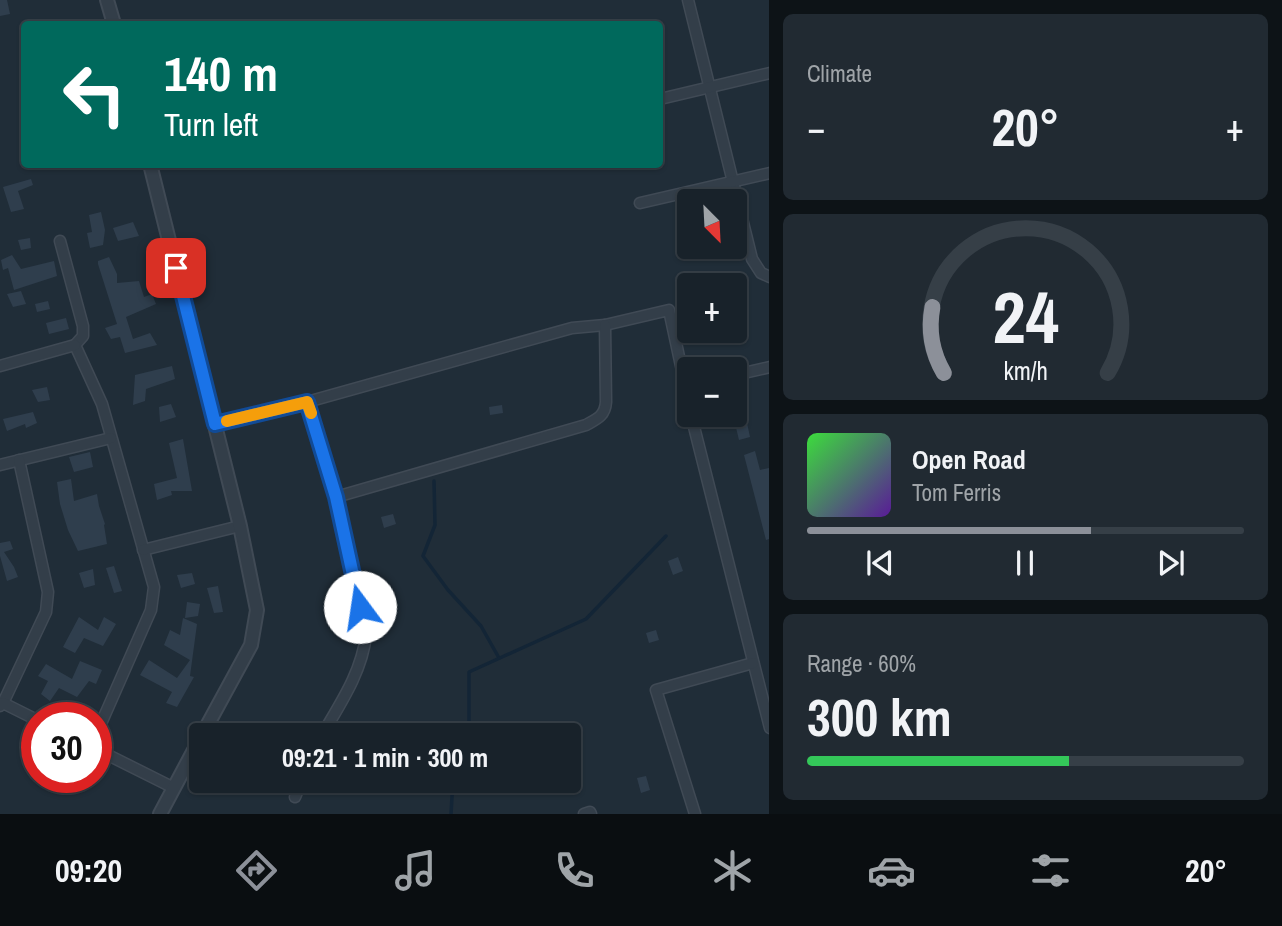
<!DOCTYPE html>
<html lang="en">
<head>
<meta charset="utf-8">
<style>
	:root { --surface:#18222a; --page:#212a32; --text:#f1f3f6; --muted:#9fa4a8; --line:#363f47; --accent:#8c9099 }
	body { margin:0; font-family:"Archivo Narrow",sans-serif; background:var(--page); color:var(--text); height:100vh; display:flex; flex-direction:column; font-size:26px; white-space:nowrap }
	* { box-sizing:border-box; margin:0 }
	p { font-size:23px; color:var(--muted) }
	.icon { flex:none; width:38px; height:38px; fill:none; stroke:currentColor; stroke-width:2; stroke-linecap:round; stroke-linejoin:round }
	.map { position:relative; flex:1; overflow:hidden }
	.details { display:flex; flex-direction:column; gap:14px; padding:14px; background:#0d1317; width:513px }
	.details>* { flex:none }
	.top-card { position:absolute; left:21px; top:21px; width:642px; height:147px; border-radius:7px; box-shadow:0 2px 5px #0004,0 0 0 2px var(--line); background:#00695c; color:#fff; overflow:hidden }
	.needle { width:46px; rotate:156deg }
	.fabs { position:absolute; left:677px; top:189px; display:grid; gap:14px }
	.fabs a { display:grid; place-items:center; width:70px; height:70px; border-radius:7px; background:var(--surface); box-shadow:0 2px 5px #0004,0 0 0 2px var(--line); font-size:35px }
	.speed { position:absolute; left:21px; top:702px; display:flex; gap:14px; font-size:35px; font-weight:700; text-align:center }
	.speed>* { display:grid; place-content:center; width:91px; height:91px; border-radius:50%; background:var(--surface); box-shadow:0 2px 5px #0004,0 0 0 2px var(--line); line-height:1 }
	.speed .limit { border:10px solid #d22; background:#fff; color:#111 }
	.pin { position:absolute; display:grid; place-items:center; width:60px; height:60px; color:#fff; margin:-30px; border-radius:14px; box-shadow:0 4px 10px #0006 }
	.me { position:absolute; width:77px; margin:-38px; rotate:346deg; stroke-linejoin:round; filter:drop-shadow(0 0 5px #0008) }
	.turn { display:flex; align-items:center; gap:24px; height:147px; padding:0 28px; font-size:32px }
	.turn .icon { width:91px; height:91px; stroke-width:2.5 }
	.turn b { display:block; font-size:49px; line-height:60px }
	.big { font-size:52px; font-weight:700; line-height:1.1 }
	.details .tile { flex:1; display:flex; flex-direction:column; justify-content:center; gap:10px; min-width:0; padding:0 24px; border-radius:10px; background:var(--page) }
	.details .dial { align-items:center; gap:0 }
	.dial svg { height:182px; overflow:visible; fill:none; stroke:var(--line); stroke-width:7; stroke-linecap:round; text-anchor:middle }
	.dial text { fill:var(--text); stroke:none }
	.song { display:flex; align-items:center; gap:21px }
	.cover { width:84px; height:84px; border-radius:10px; background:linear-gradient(135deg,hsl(120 70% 55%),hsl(270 70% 35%)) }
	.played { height:7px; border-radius:4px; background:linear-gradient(90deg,var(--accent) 65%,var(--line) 65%) }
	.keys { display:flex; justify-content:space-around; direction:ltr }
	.heat { display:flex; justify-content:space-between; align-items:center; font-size:38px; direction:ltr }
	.charge { height:10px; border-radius:5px; background:linear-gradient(90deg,#34c759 60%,var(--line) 0) }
	.trip { position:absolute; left:189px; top:723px; width:392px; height:70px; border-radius:7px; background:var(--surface); box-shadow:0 2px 5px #0004,0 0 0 2px var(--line); font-weight:700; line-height:70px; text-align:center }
	.tab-bar { display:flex; height:112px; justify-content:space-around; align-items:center; background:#0a0e11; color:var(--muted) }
	.tab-bar .icon { width:49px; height:49px }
	.tab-bar .current { color:var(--accent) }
	.tab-bar b { font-size:32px; color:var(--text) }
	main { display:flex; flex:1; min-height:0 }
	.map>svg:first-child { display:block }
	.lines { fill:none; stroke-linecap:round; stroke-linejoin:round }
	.stream { stroke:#132536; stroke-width:3.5 }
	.building { fill:#2f3e4d }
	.minor-casing { stroke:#404a55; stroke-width:13 }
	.tertiary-casing { stroke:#404a55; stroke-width:16 }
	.minor { stroke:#333e49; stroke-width:10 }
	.tertiary { stroke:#333e49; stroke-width:12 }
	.route-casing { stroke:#114b97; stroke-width:18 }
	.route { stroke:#1a73e8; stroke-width:12 }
	.slow { stroke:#f59e0b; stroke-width:12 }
</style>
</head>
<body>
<main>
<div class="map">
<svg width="770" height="814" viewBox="0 0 770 814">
	<rect width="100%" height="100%" fill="#202d38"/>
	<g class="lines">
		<!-- stream -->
		<g class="stream">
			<polyline points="434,481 435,525 423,556 448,590 481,626 499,658"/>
			<polyline points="469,735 469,672 586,619 666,536"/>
			<polyline points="451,814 453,780"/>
		</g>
	</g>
	<!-- building -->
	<g class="building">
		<polygon points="0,0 7,0 10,14 0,16"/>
		<polygon points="31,179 33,185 18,191 24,209 11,212 3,187"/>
		<polygon points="101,212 105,230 103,245 90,248 87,233 92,232 89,215"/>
		<polygon points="133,222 139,236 118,241 113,228"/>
		<polygon points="30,238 31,248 21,250 18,240"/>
		<polygon points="12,255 21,269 54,261 57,276 14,290 8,268 3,270 1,260"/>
		<polygon points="109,257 117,274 117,283 139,281 144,297 152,294 156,304 126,317 133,339 150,333 157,345 125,353 120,337 111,339 105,328 117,324 98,264 98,261"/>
		<polygon points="21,291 26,304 13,307 7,294"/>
		<polygon points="48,301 50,309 37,312 35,304"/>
		<polygon points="66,318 69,329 49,334 46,323"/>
		<polygon points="172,366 175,379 146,389 145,401 133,405 135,375"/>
		<polygon points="47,387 50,400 38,402 32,390"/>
		<polygon points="171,404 176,417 160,422 159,407"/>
		<polygon points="743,404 750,437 739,440 733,415 735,406"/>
		<polygon points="502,405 503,413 490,415 489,407"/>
		<polygon points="33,412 37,423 26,428 25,424 7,431 3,419"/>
		<polygon points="183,439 192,491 171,491 172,495 157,500 154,484 177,478 169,443"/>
		<polygon points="755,451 760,470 769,468 769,539 766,540 744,455"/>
		<polygon points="90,452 93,467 74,472 69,457"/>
		<polygon points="71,479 74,501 97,494 99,506 105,524 104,525 107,544 78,551 68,530 60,504 57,482"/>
		<polygon points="393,514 396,524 384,528 381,517"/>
		<polygon points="10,541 13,549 4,552 14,567 18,577 7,581 0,556 0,543"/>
		<polygon points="678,557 683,571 673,575 668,561"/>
		<polygon points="114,566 122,591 114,593 106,568"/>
		<polygon points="93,569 95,585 84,588 79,573"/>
		<polygon points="192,573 195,584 181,588 177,575"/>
		<polygon points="218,586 223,612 214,613 207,588"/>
		<polygon points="187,602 200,604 198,616 185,618"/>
		<polygon points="79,617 98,630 104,617 116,624 103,646 84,638 75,653 63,647"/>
		<polygon points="183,618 197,624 190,676 194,677 177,707 166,703 172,692 140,675 149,660 177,678 190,660 164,645 170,630 180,635"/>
		<polygon points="656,630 659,640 649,643 646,633"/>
		<polygon points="80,661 102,670 96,684 89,681 77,697 59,688 50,701 41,694 48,681 38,676 46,664 72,679"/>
		<polygon points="646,776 650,790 641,793 637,778"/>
	</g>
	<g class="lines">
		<!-- minor casing -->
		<g class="minor-casing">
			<g id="minor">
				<polyline points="688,0 752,259 761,273 770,277"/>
				<polyline points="660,99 770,73"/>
				<polyline points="640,203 770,173"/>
				<polyline points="60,241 83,326 83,336 75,345 102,404 154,587 151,610 96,735"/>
				<polyline points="0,366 75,345"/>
				<polyline points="735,375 770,367"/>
				<path d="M307 402 336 497 366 635C362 672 340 704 322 735"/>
				<polyline points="691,415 770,728"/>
				<polyline points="215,424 307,402 572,328 605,325 669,310 690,408"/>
				<polyline points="0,465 111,438"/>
				<path d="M336 497 586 425C597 419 605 416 606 402L605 325"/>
				<polyline points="143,550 240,526"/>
				<polyline points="3,703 46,612 48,592 19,460"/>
				<polyline points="0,706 3,703 37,720"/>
				<polyline points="96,749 174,788"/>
				<polyline points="295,797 302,780"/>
				<polyline points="584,814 590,812 591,814"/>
				<polyline points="695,814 656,690 753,663"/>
			</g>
		</g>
		<!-- tertiary casing -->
		<g class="tertiary-casing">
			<g id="tertiary">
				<polyline points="107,0 114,24"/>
				<polyline points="150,164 240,526 257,610 251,645 202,735"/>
				<polyline points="160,814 201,737"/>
			</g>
		</g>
		<!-- minor -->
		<use href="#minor" class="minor"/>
		<!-- tertiary -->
		<use href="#tertiary" class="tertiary"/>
	</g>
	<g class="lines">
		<!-- route casing -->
		<g class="route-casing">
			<polyline id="route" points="176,268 215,424 307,402 336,497 360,607"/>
		</g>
		<!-- route -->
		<use href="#route" class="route"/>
		<!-- slow -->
		<polyline class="slow" points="227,421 307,402 311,413"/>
	</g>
</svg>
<div class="fabs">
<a><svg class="needle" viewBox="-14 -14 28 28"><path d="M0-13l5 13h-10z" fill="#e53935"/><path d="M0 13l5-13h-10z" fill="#9fa4a8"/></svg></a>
<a>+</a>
<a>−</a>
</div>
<div class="speed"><div class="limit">30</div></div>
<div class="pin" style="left:176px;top:268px;background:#d93025"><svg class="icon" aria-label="arrive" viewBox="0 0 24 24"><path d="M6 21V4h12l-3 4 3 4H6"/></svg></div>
<svg class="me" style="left:360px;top:607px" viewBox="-20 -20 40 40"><circle r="19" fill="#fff"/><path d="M0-13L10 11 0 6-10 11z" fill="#1a73e8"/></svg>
<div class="trip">09:21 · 1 min · 300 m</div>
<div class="top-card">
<div class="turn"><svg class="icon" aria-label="left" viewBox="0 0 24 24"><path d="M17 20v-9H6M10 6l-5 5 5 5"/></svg><div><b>140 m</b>Turn left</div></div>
</div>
</div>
<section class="details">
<div class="tile"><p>Climate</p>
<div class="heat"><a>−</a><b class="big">20°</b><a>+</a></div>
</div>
<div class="tile dial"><svg viewBox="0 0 100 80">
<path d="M14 69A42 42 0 1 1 86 69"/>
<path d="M14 69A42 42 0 0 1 9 40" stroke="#8c9099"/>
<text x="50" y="56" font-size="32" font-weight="700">24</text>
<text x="50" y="72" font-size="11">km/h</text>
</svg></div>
<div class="tile">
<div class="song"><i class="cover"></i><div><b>Open Road</b><p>Tom Ferris</p></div></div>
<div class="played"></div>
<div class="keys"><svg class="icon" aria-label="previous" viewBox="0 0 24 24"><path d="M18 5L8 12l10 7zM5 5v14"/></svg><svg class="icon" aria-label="pause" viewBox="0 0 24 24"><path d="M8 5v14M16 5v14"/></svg><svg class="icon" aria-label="next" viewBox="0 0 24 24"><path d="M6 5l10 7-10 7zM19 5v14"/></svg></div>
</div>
<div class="tile"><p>Range · 60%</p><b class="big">300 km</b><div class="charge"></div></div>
</section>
</main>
<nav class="tab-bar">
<b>09:20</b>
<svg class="icon current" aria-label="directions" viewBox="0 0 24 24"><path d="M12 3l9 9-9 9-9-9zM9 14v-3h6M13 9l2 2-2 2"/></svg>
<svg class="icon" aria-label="music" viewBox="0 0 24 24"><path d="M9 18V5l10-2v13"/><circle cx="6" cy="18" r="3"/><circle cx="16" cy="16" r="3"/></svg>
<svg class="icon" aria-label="phone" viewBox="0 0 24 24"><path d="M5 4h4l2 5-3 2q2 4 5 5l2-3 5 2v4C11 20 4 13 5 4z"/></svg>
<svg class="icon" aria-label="climate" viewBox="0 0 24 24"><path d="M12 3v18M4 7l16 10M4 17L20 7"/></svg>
<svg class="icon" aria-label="car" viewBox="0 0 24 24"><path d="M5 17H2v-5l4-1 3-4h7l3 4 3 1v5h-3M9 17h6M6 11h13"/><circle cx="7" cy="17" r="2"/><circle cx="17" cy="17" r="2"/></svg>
<svg class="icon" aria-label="filters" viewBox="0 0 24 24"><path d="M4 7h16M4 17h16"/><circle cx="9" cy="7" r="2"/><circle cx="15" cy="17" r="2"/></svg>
<b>20°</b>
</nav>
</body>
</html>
